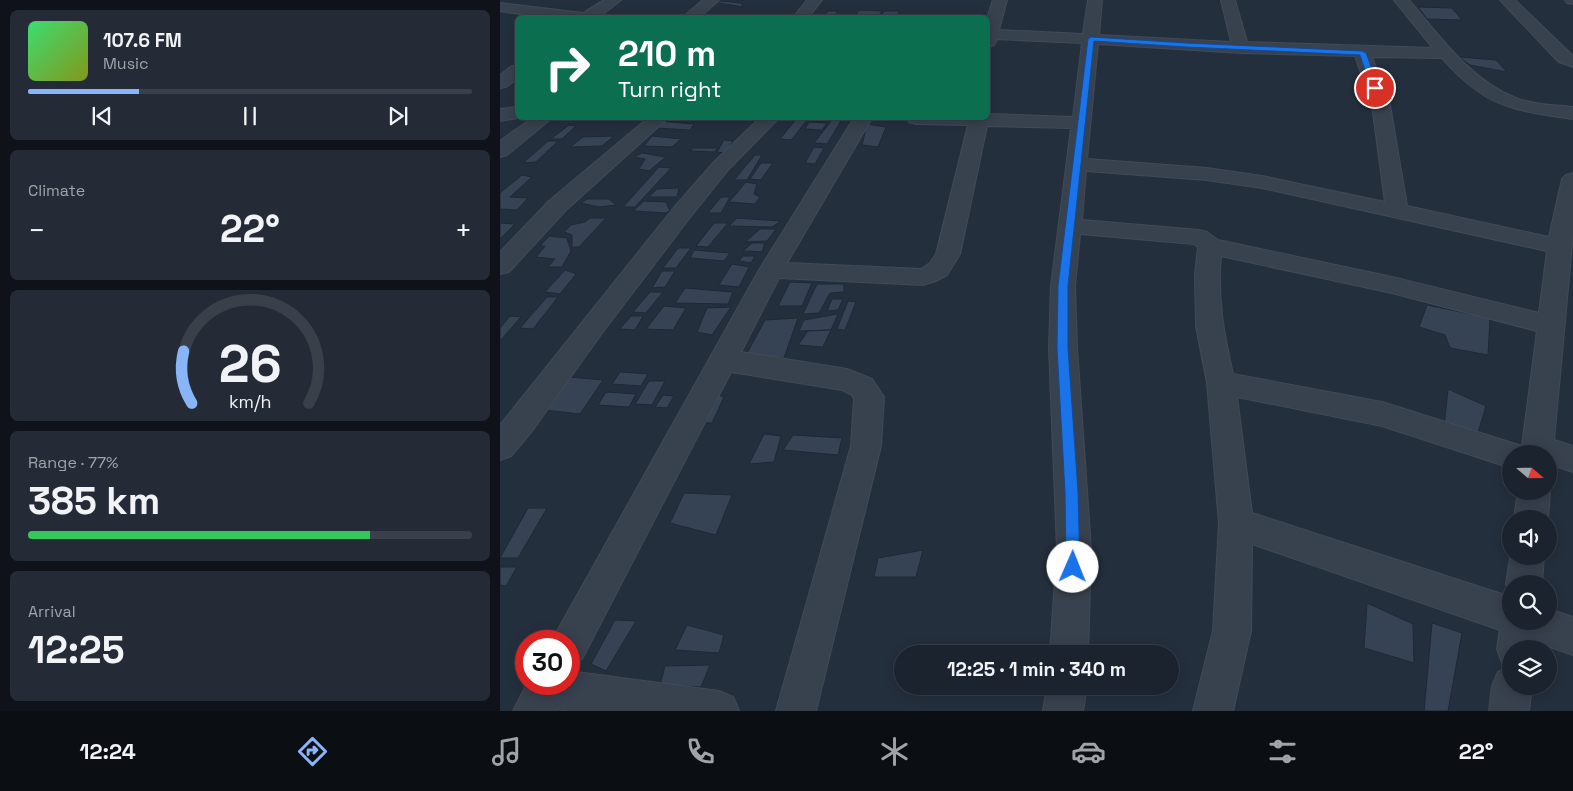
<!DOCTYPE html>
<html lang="en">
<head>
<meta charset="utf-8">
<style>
	:root { --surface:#1b232e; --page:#242b36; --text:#f1f3f6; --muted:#a0a4aa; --line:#39404a; --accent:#8ab4f8 }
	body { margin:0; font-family:"Space Grotesk",sans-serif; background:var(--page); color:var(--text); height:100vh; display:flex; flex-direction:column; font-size:19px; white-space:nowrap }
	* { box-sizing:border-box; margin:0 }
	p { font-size:16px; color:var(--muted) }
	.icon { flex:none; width:28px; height:28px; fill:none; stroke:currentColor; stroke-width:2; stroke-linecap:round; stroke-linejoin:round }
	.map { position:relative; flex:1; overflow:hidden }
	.drawer { display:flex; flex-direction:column; gap:10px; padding:10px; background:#0f1319; width:500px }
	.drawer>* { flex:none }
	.top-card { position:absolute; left:15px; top:15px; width:475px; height:105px; border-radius:8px; box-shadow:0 2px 12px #0003,0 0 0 1px var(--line); background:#0b6e4f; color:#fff; overflow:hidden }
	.needle { width:32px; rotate:110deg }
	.buttons { position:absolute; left:1002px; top:445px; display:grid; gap:10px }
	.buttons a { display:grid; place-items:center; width:55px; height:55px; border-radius:50%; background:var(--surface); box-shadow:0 2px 12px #0003,0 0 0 1px var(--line); font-size:25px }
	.speed { position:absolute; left:15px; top:630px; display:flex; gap:10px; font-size:25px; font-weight:700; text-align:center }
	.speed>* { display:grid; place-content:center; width:65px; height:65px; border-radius:50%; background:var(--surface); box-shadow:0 2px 12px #0003,0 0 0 1px var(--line); line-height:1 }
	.speed .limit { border:8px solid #d22; background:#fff; color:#111 }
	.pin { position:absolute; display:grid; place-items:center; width:42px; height:42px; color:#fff; margin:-21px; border:2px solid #fff; border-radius:50%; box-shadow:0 1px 5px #0007 }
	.me { position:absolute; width:55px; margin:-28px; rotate:1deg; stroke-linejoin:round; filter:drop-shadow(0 0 4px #0008) }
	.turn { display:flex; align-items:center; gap:18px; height:105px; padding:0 20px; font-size:22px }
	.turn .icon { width:65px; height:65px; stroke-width:2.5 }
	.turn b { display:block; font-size:35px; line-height:42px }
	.big { font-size:38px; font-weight:700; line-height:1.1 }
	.drawer .tile { flex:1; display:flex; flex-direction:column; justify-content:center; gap:8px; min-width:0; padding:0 18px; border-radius:8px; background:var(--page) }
	.drawer .dial { align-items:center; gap:0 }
	.dial svg { height:130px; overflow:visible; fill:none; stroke:var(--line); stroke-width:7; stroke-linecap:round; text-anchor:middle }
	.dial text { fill:var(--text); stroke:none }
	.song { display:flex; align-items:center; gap:15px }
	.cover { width:60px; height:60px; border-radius:8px; background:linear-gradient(135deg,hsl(140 70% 55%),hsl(70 70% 35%)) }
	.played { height:5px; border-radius:2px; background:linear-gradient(90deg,var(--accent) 25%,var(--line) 25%) }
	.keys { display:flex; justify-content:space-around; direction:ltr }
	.heat { display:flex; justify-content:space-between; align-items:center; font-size:28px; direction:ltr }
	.charge { height:8px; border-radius:4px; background:linear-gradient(90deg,#34c759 77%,var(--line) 0) }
	.trip { position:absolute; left:394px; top:645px; width:285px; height:50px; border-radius:25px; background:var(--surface); box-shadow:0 2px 12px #0003,0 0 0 1px var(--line); font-weight:700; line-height:50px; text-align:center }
	.tab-bar { display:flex; height:80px; justify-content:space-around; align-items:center; background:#0b0e12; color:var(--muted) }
	.tab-bar .icon { width:35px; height:35px }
	.tab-bar .on { color:var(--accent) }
	.tab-bar b { font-size:22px; color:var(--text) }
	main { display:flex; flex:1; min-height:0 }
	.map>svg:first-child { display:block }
	.building { fill:#364354; stroke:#1f2835 }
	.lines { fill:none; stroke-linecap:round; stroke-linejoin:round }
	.minor-casing { stroke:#414a57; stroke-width:2 }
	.minor { fill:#38414e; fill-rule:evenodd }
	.route { fill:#1a73e8; stroke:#114b97 }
</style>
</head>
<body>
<main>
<section class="drawer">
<div class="tile">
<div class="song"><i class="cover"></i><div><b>107.6 FM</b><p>Music</p></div></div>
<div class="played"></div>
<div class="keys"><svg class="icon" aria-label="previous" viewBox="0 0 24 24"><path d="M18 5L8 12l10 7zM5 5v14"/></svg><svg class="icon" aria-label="pause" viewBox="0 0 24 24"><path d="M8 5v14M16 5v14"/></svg><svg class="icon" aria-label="next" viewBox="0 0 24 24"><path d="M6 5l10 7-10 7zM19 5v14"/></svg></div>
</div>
<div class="tile"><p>Climate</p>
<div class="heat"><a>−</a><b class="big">22°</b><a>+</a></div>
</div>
<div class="tile dial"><svg viewBox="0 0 100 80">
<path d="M14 69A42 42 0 1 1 86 69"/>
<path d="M14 69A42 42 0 0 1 9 37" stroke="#8ab4f8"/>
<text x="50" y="56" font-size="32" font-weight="700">26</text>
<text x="50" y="72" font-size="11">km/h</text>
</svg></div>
<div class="tile"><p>Range · 77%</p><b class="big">385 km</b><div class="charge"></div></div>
<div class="tile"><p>Arrival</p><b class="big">12:25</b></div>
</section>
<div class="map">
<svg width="1073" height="711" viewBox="0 0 1073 711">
	<rect width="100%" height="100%" fill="#242f3e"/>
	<!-- building -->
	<g class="building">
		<polygon points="221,1 241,3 243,7 213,2"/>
		<polygon points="918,7 952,8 962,20 927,19"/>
		<polygon points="359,10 382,11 378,18 354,17"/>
		<polygon points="328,11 338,11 333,18 322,18"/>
		<polygon points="384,11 399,11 396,18 380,18"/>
		<polygon points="959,57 996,60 1007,72 970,65"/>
		<polygon points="297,118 309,118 291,140 280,139"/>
		<polygon points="332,120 341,121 327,144 314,143"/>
		<polygon points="159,121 194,124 190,130 156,128"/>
		<polygon points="309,122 327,123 322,130 305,129"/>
		<polygon points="367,124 386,127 378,147 362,145"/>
		<polygon points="69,125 76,126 62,139 51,139"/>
		<polygon points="114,136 102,146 70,147 83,137"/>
		<polygon points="152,136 181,139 172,147 144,146"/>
		<polygon points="224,140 233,141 225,153 217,152"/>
		<polygon points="48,141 58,141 36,162 23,163"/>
		<polygon points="314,147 324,148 315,164 305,163"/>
		<polygon points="193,148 218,148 214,152 190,151"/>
		<polygon points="142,153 166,157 149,171 139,169 145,159 134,157"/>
		<polygon points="255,155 262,155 247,180 234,180"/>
		<polygon points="261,163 273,163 261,180 250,179"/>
		<polygon points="159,167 171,168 135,207 123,207"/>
		<polygon points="22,175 32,177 10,197 28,198 17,210 0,209 0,193"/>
		<polygon points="246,182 257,184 254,194 260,197 255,204 229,202"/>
		<polygon points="179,188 177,197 149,197 157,189"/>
		<polygon points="221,197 230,197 221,213 208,213"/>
		<polygon points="87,199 109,199 116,205 99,207 81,203"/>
		<polygon points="144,201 166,202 170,211 165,213 133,211"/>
		<polygon points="90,218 106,218 79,247 72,247 72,235 64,232 71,225 85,222"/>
		<polygon points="237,218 281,221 272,227 229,226"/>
		<polygon points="0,223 15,224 0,239"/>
		<polygon points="214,223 228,223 208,247 196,246"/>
		<polygon points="260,229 276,229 267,241 245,242"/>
		<polygon points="49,236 67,238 71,251 62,267 48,267 55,259 36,257 45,246 40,246"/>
		<polygon points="252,243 265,243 262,252 243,251"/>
		<polygon points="178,248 191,248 176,268 163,268"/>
		<polygon points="194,250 230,253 224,261 190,258"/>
		<polygon points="243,256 255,256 251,263 239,261"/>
		<polygon points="232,264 249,267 239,287 219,285"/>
		<polygon points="65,270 76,274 60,294 45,292"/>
		<polygon points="162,271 175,271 165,287 152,288"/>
		<polygon points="290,282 312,283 302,306 278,306"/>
		<polygon points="317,284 344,284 344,292 330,293 319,313 303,314"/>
		<polygon points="185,288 233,292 228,304 175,303"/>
		<polygon points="150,292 163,292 146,313 133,312"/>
		<polygon points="47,297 58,297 33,329 20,328"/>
		<polygon points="332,299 343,299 338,310 327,311"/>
		<polygon points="348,301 356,302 345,330 337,329"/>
		<polygon points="927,305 990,318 988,355 950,348 945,335 919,327"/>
		<polygon points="164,306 186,308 173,330 146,329"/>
		<polygon points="231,307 212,335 197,332 207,308"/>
		<polygon points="338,314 331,330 299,331 304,320"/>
		<polygon points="10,316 21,317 0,341 0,328"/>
		<polygon points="131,316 143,316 135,330 120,329"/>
		<polygon points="298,318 284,358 246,355 265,320"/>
		<polygon points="331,330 323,347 298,345 308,331"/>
		<polygon points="120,372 148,374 141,386 112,384"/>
		<polygon points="69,377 103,380 80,414 44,410"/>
		<polygon points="149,381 165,381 152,405 135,404"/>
		<polygon points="948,389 986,406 977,436 944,427"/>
		<polygon points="106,392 136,394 129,407 98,405"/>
		<polygon points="213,393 224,397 212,423 195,423"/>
		<polygon points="163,395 174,396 167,408 155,407"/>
		<polygon points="264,434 281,436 274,462 249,464"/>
		<polygon points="293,435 342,438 338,455 283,450"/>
		<polygon points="184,493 232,495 216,535 170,523"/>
		<polygon points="28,508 47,508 18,558 0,558"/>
		<polygon points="423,550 416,577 374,577 378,558"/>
		<polygon points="0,567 17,567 6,586 0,585"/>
		<polygon points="867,603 913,624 914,663 864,648"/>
		<polygon points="115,620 136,621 106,671 91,664"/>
		<polygon points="932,623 962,633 948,711 924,711"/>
		<polygon points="187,625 224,635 219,653 175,650"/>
		<polygon points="210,665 201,687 160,685 165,666"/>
	</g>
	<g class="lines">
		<!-- minor casing -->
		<g class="minor-casing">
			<g id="minor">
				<polygon points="104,0 121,0 98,18 50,18 0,11 0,3 83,13"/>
				<polygon points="203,0 219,0 199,18 182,18"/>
				<polygon points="307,0 322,0 308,18 293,18"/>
				<path d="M493 0H507L499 30 583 34 588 0H602L599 35 731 42 721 0H735L747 42 933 48 894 0H909C939 35 971 81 1016 98 1034 105 1054 105 1073 107V119C1011 110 985 107 942 58L872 57 890 105 907 206 1049 237 1062 179 1066 175 1073 173V234L1054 440 1073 446V472L1049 464V454H1011V468L882 426 737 397 752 513 1011 597V621H1049V609L1073 617V655L1036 642 1035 649H1011V666L1002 663 997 649 1000 630 752 544 751 631 733 711H693L713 631 719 523 707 383 696 326 695 275 698 247 694 244 580 234 575 286 577 348 591 549 588 654H550L557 549 549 348 551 286 571 128 487 126 460 254 447 275 436 281 423 285 279 278 241 352 347 369 372 379 384 397 381 446 316 711H276L351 446 354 399 352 395 342 390 231 372 82 659 69 665V641H52L56 633 259 270 354 118H372L287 263 421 269 430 263 436 254 468 125 416 124 409 122 407 118H488V114L573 117 582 43 497 39 494 45 488 47 487 18ZM598 44 741 53 855 56 872 105 885 202 762 176 707 168 587 159ZM586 171 707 180 762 188 1047 251 1039 313 892 277 718 240 707 232 699 230 582 220ZM721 256 892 293 1037 331 1022 446 882 402 733 374C724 335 717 297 721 256Z"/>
				<polygon points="1000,0 1015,0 1073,56 1073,67 1059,62 1052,55"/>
				<polygon points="1065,0 1073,0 1073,4 1067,3"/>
				<polygon points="18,65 18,78 6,87 0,88 0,75 12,66"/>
				<polygon points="18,107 18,118 0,121 0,109"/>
				<polygon points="32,118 52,118 7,155 0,157 0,141"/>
				<polygon points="148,118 168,118 65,211 9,272 0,274 0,252 49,201"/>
				<polygon points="260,118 279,118 228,170 188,220 102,333 32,431 11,456 0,460 0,425 172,210 214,162"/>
				<polygon points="1049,488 1050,491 1048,519 1014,519 1018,491 1049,491"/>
				<polygon points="1011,552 1011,556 1044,556 1042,584 1011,584 1011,596 1006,584"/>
				<polygon points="1011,666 1011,686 1032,686 1029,711 989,711 992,686 998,672"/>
				<polygon points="69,671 219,691 233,697 239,711 69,711 57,709 56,711 13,711 27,684 69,684"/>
				<polygon points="547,686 587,686 583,711 543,711"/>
			</g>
		</g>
		<!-- minor -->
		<use href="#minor" class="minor"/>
	</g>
	<!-- route -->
	<polygon class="route" points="591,37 686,43 862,51 866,53 879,88 875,90 871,88 860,55 686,47 594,41 568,286 568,348 578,492 580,567 578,572 573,574 568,572 566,567 565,492 557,348 558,286 588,39"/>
</svg>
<div class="buttons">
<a><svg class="needle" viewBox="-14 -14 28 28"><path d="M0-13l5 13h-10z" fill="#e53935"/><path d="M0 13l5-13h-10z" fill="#a0a4aa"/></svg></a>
<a><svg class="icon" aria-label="sound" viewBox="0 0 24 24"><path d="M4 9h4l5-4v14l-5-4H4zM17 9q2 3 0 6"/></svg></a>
<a><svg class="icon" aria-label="search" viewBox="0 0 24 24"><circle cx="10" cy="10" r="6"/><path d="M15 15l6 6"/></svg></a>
<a><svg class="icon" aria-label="layers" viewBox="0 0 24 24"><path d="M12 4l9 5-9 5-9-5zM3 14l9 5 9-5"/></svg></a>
</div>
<div class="speed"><div class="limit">30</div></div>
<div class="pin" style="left:875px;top:88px;background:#d93025"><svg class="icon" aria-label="arrive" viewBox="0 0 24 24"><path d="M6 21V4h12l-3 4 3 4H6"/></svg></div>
<svg class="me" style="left:573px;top:567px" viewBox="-20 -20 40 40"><circle r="19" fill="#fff"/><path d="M0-13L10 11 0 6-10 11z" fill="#1a73e8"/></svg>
<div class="trip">12:25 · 1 min · 340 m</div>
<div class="top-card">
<div class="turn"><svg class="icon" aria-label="right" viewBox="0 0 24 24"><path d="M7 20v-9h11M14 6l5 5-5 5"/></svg><div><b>210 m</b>Turn right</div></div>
</div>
</div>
</main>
<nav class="tab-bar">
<b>12:24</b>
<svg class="icon on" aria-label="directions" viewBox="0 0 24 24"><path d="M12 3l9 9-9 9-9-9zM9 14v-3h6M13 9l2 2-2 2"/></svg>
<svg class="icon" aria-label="music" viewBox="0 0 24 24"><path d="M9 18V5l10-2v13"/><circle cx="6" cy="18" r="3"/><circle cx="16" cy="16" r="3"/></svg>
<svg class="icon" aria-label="phone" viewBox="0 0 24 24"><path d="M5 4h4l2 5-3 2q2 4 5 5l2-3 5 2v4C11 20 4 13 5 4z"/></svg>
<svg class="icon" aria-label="climate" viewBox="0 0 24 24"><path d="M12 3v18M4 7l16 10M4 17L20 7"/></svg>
<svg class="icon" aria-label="car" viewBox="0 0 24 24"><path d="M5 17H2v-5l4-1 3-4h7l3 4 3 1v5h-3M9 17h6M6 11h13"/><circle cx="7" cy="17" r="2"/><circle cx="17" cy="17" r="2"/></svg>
<svg class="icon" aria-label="filters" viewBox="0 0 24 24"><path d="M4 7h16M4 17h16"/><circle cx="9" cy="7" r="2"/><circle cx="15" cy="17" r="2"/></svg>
<b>22°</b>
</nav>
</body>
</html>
